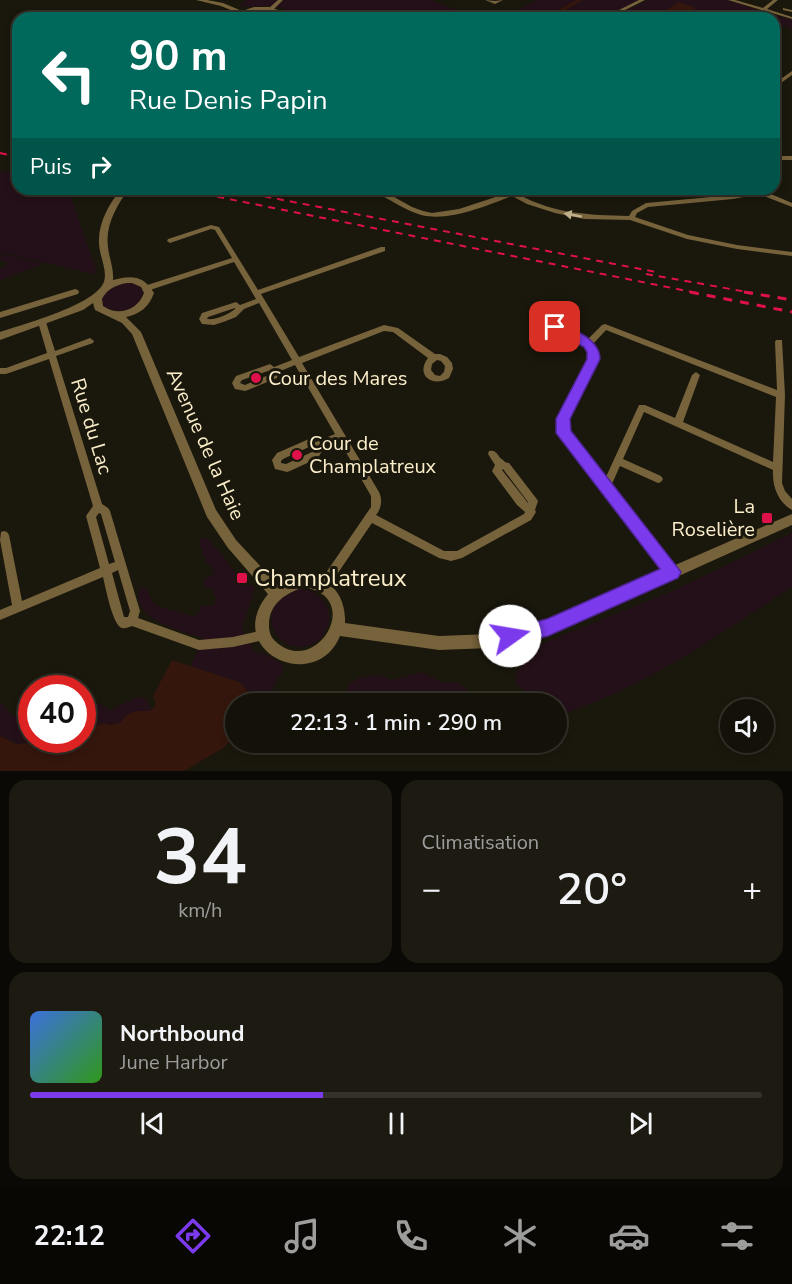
<!DOCTYPE html>
<html lang="fr">
<head>
<meta charset="utf-8">
<style>
	:root { --surface:#141109; --page:#1d1a12; --text:#f1f3f6; --muted:#9d9d9c; --line:#33312a; --accent:#7c3aed }
	body { margin:0; font-family:"Nunito Sans",sans-serif; background:var(--page); color:var(--text); height:100vh; display:flex; flex-direction:column; font-size:22px; white-space:nowrap }
	* { box-sizing:border-box; margin:0 }
	p { font-size:20px; color:var(--muted) }
	.icon { flex:none; width:33px; height:33px; fill:none; stroke:currentColor; stroke-width:2; stroke-linecap:round; stroke-linejoin:round }
	.map { position:relative; height:771px; overflow:hidden }
	.drawer { display:flex; flex-direction:column; gap:9px; padding:9px; background:#0b0905; flex:1 }
	.drawer>* { flex:none }
	.hud { position:absolute; left:12px; top:12px; width:768px; height:183px; border-radius:18px; box-shadow:0 3px 9px #0003,0 0 0 2px var(--line); background:#00695c; color:#fff; overflow:hidden }
	.tools { position:absolute; left:720px; top:699px; display:grid; gap:12px }
	.tools a { display:grid; place-items:center; width:54px; height:54px; border-radius:50%; background:var(--surface); box-shadow:0 3px 9px #0003,0 0 0 2px var(--line); font-size:30px }
	.speed { position:absolute; left:18px; top:675px; display:flex; gap:12px; font-size:30px; font-weight:700; text-align:center }
	.speed>* { display:grid; place-content:center; width:78px; height:78px; border-radius:50%; background:var(--surface); box-shadow:0 3px 9px #0003,0 0 0 2px var(--line); line-height:1 }
	.speed .limit { border:9px solid #d22; background:#fff; color:#111 }
	.pin { position:absolute; display:grid; place-items:center; width:51px; height:51px; color:#fff; margin:-26px; border-radius:12px; box-shadow:0 3px 9px #0006 }
	.me { position:absolute; width:66px; margin:-33px; rotate:77deg; stroke-linejoin:round; filter:drop-shadow(0 0 4px #0008) }
	.turn { display:flex; align-items:center; gap:21px; height:126px; padding:0 18px; font-size:27px }
	.turn .icon { width:78px; height:78px; stroke-width:2.5 }
	.turn b { display:block; font-size:42px; line-height:51px }
	.then { display:flex; align-items:center; height:57px; padding:0 18px; background:#0003; gap:12px; font-size:22px }
	.big { font-size:45px; font-weight:600; line-height:1.1 }
	.drawer .card { flex:1; display:flex; flex-direction:column; justify-content:center; gap:9px; min-width:0; padding:0 21px; border-radius:18px; background:var(--page) }
	.drawer .dial { align-items:center; gap:0 }
	.dial b { font-size:78px; line-height:1 }
	.song { display:flex; align-items:center; gap:18px }
	.cover { width:72px; height:72px; border-radius:9px; background:linear-gradient(135deg,hsl(220 70% 55%),hsl(110 70% 35%)) }
	.played { height:6px; border-radius:3px; background:linear-gradient(90deg,var(--accent) 40%,var(--line) 40%) }
	.keys { display:flex; justify-content:space-around; direction:ltr }
	.heat { display:flex; justify-content:space-between; align-items:center; font-size:33px; direction:ltr }
	.drawer .tiles { flex:1; display:grid; gap:9px; grid-template-columns:1fr 1fr }
	.card:last-child { grid-column:span 2 }
	.trip { position:absolute; left:225px; top:693px; width:342px; height:60px; border-radius:30px; background:var(--surface); box-shadow:0 3px 9px #0003,0 0 0 2px var(--line); font-weight:600; line-height:60px; text-align:center }
	.tab-bar { display:flex; height:96px; justify-content:space-around; align-items:center; background:#080704; color:var(--muted) }
	.tab-bar .icon { width:42px; height:42px }
	.tab-bar .on { color:var(--accent) }
	.tab-bar b { font-size:27px; color:var(--text) }
	.map>svg:first-child { display:block }
	.green { fill:#241018 }
	.water { fill:#34160c }
	.lines { fill:none; stroke-linecap:round; stroke-linejoin:round }
	.canal { fill:#34160c; fill-rule:evenodd }
	.minor { fill:#76623b; fill-rule:evenodd }
	.tertiary { fill:#76623b; fill-rule:evenodd }
	.rail-far1 { stroke:#df114a; stroke-width:2; stroke-dasharray:7 6; stroke-linecap:butt }
	.rail { stroke:#df114a; stroke-width:3; stroke-dasharray:9 8; stroke-linecap:butt }
	.oneway { fill:#bfaf8a }
	.route { fill:#7c3aed; stroke:#51269a; stroke-width:1.5 }
	.poi-dot { fill:#df114a; stroke:#1a170c; stroke-width:2 }
	.labels { text-anchor:middle; stroke-width:6; stroke-linejoin:round; paint-order:stroke }
	.poi-label { font-size:20px; fill:#fbeeca; stroke:#1a170c; text-anchor:start }
	.street-label { font-size:20px; fill:#fbeeca; stroke:#1a170c }
	.near-poi-label { font-size:24px; fill:#fbeeca; stroke:#1a170c; text-anchor:start }
</style>
</head>
<body>
<div class="map">
<svg width="792" height="771" viewBox="0 0 792 771">
	<rect width="100%" height="100%" fill="#1a170c"/>
	<!-- green -->
	<g class="green">
		<path d="M247 0H431L479 18 306 17C294 15 286 8 274 6 262 5 251 8 240 6Z"/>
		<polygon points="537,0 640,0 601,18 504,18"/>
		<polygon points="648,0 727,0 792,20 792,29 784,26 774,28 774,18 612,18"/>
		<polygon points="0,171 18,175 18,189 68,189 98,275 0,252"/>
		<polygon points="0,253 44,264 0,280 0,270 8,263 0,260"/>
		<path d="M131 282 141 287 143 291C143 313 114 315 100 305L101 295 110 286Z"/>
		<path d="M792 533V587C717 635 643 690 557 715L556 704 532 703 530 696 515 682 518 670 544 643 675 590Z"/>
		<path d="M202 538 209 539 244 583 255 587 242 629 255 652 263 653 282 664 283 671 273 687 272 703H253L254 698 239 682 191 666 203 638C182 631 129 620 140 588L145 587 155 605 195 617 202 606 214 605 216 597 213 592 214 588 208 589 204 584 205 579 215 574 206 561 199 542Z"/>
		<circle cx="300" cy="618" r="29"/>
		<polygon points="422,672 441,682 457,682 468,691 469,703 421,703 412,701 399,704 348,703 344,695 349,684 361,677 380,675 392,680"/>
		<polygon points="138,697 146,699 151,706 150,711 135,711 120,723 89,728 83,735 83,722 91,706 98,703 110,710"/>
		<polygon points="0,702 12,715 19,717 31,709 32,740 78,740 16,744 0,736"/>
	</g>
	<!-- water -->
	<g class="water">
		<polygon points="678,2 696,8 681,18 655,18"/>
		<path d="M172 660 239 682 254 698 253 703 236 704 235 736 223 748 184 771H0V736L16 744 82 740 83 735 89 728 104 723 109 725 120 723C129 710 135 711 150 711L156 704 153 696Z"/>
	</g>
	<g class="lines">
		<!-- canal -->
		<polygon class="canal" points="576,0 583,0 552,18 545,18"/>
		<!-- minor -->
		<g class="minor">
			<polygon points="278,0 283,0 273,10 269,10 269,8"/>
			<polygon points="485,0 495,1 503,0 495,4"/>
			<polygon points="639,0 645,0 609,18 603,18"/>
			<polygon points="728,0 735,0 763,8 773,0 778,0 767,9 792,17 792,19"/>
			<polygon points="783,8 792,10 792,12 783,10"/>
			<polygon points="792,71 792,75 774,88 774,84"/>
			<rect x="774" y="156" width="18" height="4"/>
			<path d="M353 189H380L412 207 423 211 432 213 459 209 520 189H529L518 194C554 214 588 215 629 216L632 211 646 203 733 195 753 191 751 189H759L792 203V207L759 194 733 199 648 207 637 213 635 217 688 235 737 245 792 252V256L737 249 687 239 630 220 584 219 555 213 527 204 512 196C486 206 449 222 421 215 404 210 390 199 374 192L366 194Z"/>
			<path d="M211 225 219 227 258 290 381 247H385V251L261 294 299 357 384 325 398 328 435 354H440L447 357 452 363 453 369 449 378C432 388 415 375 428 358L393 332 384 331 302 363 379 492C383 500 381 509 376 515L444 551H457L524 514 525 512 517 505 494 474 492 471 495 465 488 454 489 451C497 449 497 456 503 460 504 462 507 463 509 463L536 498 538 501 535 510 536 512 531 520 462 558 451 561 439 558 372 523 327 589 323 591 319 589 318 586 319 583 371 507V496L339 440 321 448 322 451 318 458 290 471 287 472 275 469 272 460 277 453 309 439 316 442 335 434 295 365 278 372 277 378 248 390 245 391 235 389 232 383 236 376 270 364 274 367 292 360 259 303 244 309 236 317 226 321 214 325 202 324 199 319 202 313 236 302 240 305 256 299 234 262 147 291 143 288 144 286 232 258 215 230 211 229 170 243 167 241 168 239ZM235 308V309C227 315 217 320 207 319L208 317ZM437 360 441 361 445 366 444 372 440 376 435 375 431 370 432 364ZM268 371 271 374 245 385 240 383 242 380ZM309 447 313 448V450L312 452 286 464 281 463V461L283 459ZM503 469 528 502V503L502 470Z"/>
			<polygon points="75,289 78,290 79,292 78,294 0,318 0,312"/>
			<path d="M42 319 46 322 55 351 90 338 94 341 93 343 56 356 102 504 108 508 110 511 140 611 138 618 199 640 233 637 264 630 268 631 269 635 268 639 233 647 199 650 132 626C129 627 125 629 122 628 113 627 105 585 103 577L0 620V610L12 605 0 540 1 532 4 531 7 532 9 535 22 601 100 568 86 516 93 506 49 359 6 374H0V368H6L47 353 38 322ZM99 513 101 514 115 562 109 564 96 517ZM118 570 130 611 128 617H124L112 573Z"/>
			<path d="M555 324 587 340 602 325 605 324 777 390 775 342 776 340H782L785 395 782 483 785 491 792 499V510C778 502 772 486 773 470L644 412 623 459 661 476 663 479 661 482 658 483 620 466 611 486 677 569 678 572 677 575 673 577 669 575 603 491 560 433 559 419 589 359 590 352 585 346 552 329 551 327ZM606 330 776 397 773 462 683 422 700 375 696 372 692 375 675 418 645 405H639L605 479 568 432 567 419 597 359 598 351 593 344Z"/>
		</g>
		<!-- tertiary -->
		<g class="tertiary">
			<path d="M196 0H207L223 3 242 11 254 7H269L284 12 289 18C279 18 272 9 261 10 250 11 242 18 232 18L238 13 221 6Z"/>
			<path d="M121 189H129C117 205 105 225 108 247 109 258 114 268 113 280 131 275 144 275 154 293 149 307 140 314 126 317L141 332 216 510 236 540 278 585C311 563 347 583 345 623L439 636 490 634 547 621 792 514V525L548 635 490 648 439 650 340 636C316 695 221 652 268 594L228 548 207 517 132 334 122 323 95 310 93 303 83 310 0 340V332C24 324 91 306 103 284 109 272 99 256 99 243 98 223 109 204 121 189ZM127 283H132L141 287 144 293C138 310 118 317 103 306L102 299C107 289 116 285 127 283ZM304 587C308 588 313 589 317 591 357 610 312 676 275 641 270 636 269 631 269 624 269 604 286 593 304 587Z"/>
		</g>
		<!-- rail-far1 -->
		<g class="rail-far1">
			<polyline points="0,153 18,157"/>
			<polyline points="179,189 697,293"/>
			<polyline points="226,189 656,272"/>
			<polyline points="646,274 753,293"/>
		</g>
		<!-- rail -->
		<g class="rail">
			<polyline points="690,292 792,312"/>
			<polyline points="744,292 792,300"/>
		</g>
	</g>
	<!-- one-way arrows -->
	<defs><path id="oneway-solid" d="M-6-.8H1V-3.2L6.5 0L1 3.2V.8H-6Z" transform="scale(1.5)"/></defs>
	<use class="oneway" href="#oneway-solid" transform="translate(573 215) rotate(-170)"/>
	<!-- route -->
	<path class="route" d="M555 322C572 328 600 339 600 359L570 419 571 431 681 572 678 578 548 636 510 645 503 643 501 636 503 630 547 619 660 569 556 433V419L587 359V352L584 347 551 330 549 327Z"/>
	<!-- markers -->
	<g class="poi-dot">
		<circle cx="256" cy="378" r="6"/>
		<circle cx="297" cy="455" r="6"/>
		<rect x="761" y="512" width="12" height="12" rx="3"/>
		<rect x="236" y="572" width="12" height="12" rx="3"/>
	</g>
	<g class="labels">
		<!-- poi labels -->
		<g class="poi-label">
			<text x="268" y="385">Cour des Mares</text>
			<text x="309" y="450">Cour de<tspan x="309" dy="23">Champlatreux</tspan></text>
			<text x="755" y="513" text-anchor="end">La<tspan x="755" dy="23">Roselière</tspan></text>
		</g>
		<!-- street labels -->
		<g class="street-label">
			<text transform="translate(92 426) rotate(73)" y="7">Rue du Lac</text>
			<text transform="translate(206 444) rotate(66)" y="7">Avenue de la Haie</text>
		</g>
		<!-- near-poi labels -->
		<g class="near-poi-label">
			<text x="254" y="586">Champlatreux</text>
		</g>
	</g>
</svg>
<div class="tools">
<a><svg class="icon" aria-label="sound" viewBox="0 0 24 24"><path d="M4 9h4l5-4v14l-5-4H4zM17 9q2 3 0 6"/></svg></a>
</div>
<div class="speed"><div class="limit">40</div></div>
<div class="pin" style="left:555px;top:327px;background:#d93025"><svg class="icon" aria-label="arrive" viewBox="0 0 24 24"><path d="M6 21V4h12l-3 4 3 4H6"/></svg></div>
<svg class="me" style="left:510px;top:636px" viewBox="-20 -20 40 40"><circle r="19" fill="#fff"/><path d="M0-13L10 11 0 6-10 11z" fill="#7c3aed"/></svg>
<div class="trip">22:13 · 1 min · 290 m</div>
<div class="hud">
<div class="turn"><svg class="icon" aria-label="left" viewBox="0 0 24 24"><path d="M17 20v-9H6M10 6l-5 5 5 5"/></svg><div><b>90 m</b>Rue Denis Papin</div></div>
<div class="then">Puis<svg class="icon" aria-label="right" viewBox="0 0 24 24"><path d="M7 20v-9h11M14 6l5 5-5 5"/></svg></div>
</div>
</div>
<section class="drawer">
<div class="tiles">
<div class="card dial"><b>34</b><p>km/h</p></div>
<div class="card"><p>Climatisation</p>
<div class="heat"><a>−</a><b class="big">20°</b><a>+</a></div>
</div>
<div class="card">
<div class="song"><i class="cover"></i><div><b>Northbound</b><p>June Harbor</p></div></div>
<div class="played"></div>
<div class="keys"><svg class="icon" aria-label="previous" viewBox="0 0 24 24"><path d="M18 5L8 12l10 7zM5 5v14"/></svg><svg class="icon" aria-label="pause" viewBox="0 0 24 24"><path d="M8 5v14M16 5v14"/></svg><svg class="icon" aria-label="next" viewBox="0 0 24 24"><path d="M6 5l10 7-10 7zM19 5v14"/></svg></div>
</div>
</div>
</section>
<nav class="tab-bar">
<b>22:12</b>
<svg class="icon on" aria-label="directions" viewBox="0 0 24 24"><path d="M12 3l9 9-9 9-9-9zM9 14v-3h6M13 9l2 2-2 2"/></svg>
<svg class="icon" aria-label="music" viewBox="0 0 24 24"><path d="M9 18V5l10-2v13"/><circle cx="6" cy="18" r="3"/><circle cx="16" cy="16" r="3"/></svg>
<svg class="icon" aria-label="phone" viewBox="0 0 24 24"><path d="M5 4h4l2 5-3 2q2 4 5 5l2-3 5 2v4C11 20 4 13 5 4z"/></svg>
<svg class="icon" aria-label="climate" viewBox="0 0 24 24"><path d="M12 3v18M4 7l16 10M4 17L20 7"/></svg>
<svg class="icon" aria-label="car" viewBox="0 0 24 24"><path d="M5 17H2v-5l4-1 3-4h7l3 4 3 1v5h-3M9 17h6M6 11h13"/><circle cx="7" cy="17" r="2"/><circle cx="17" cy="17" r="2"/></svg>
<svg class="icon" aria-label="filters" viewBox="0 0 24 24"><path d="M4 7h16M4 17h16"/><circle cx="9" cy="7" r="2"/><circle cx="15" cy="17" r="2"/></svg>
</nav>
</body>
</html>
